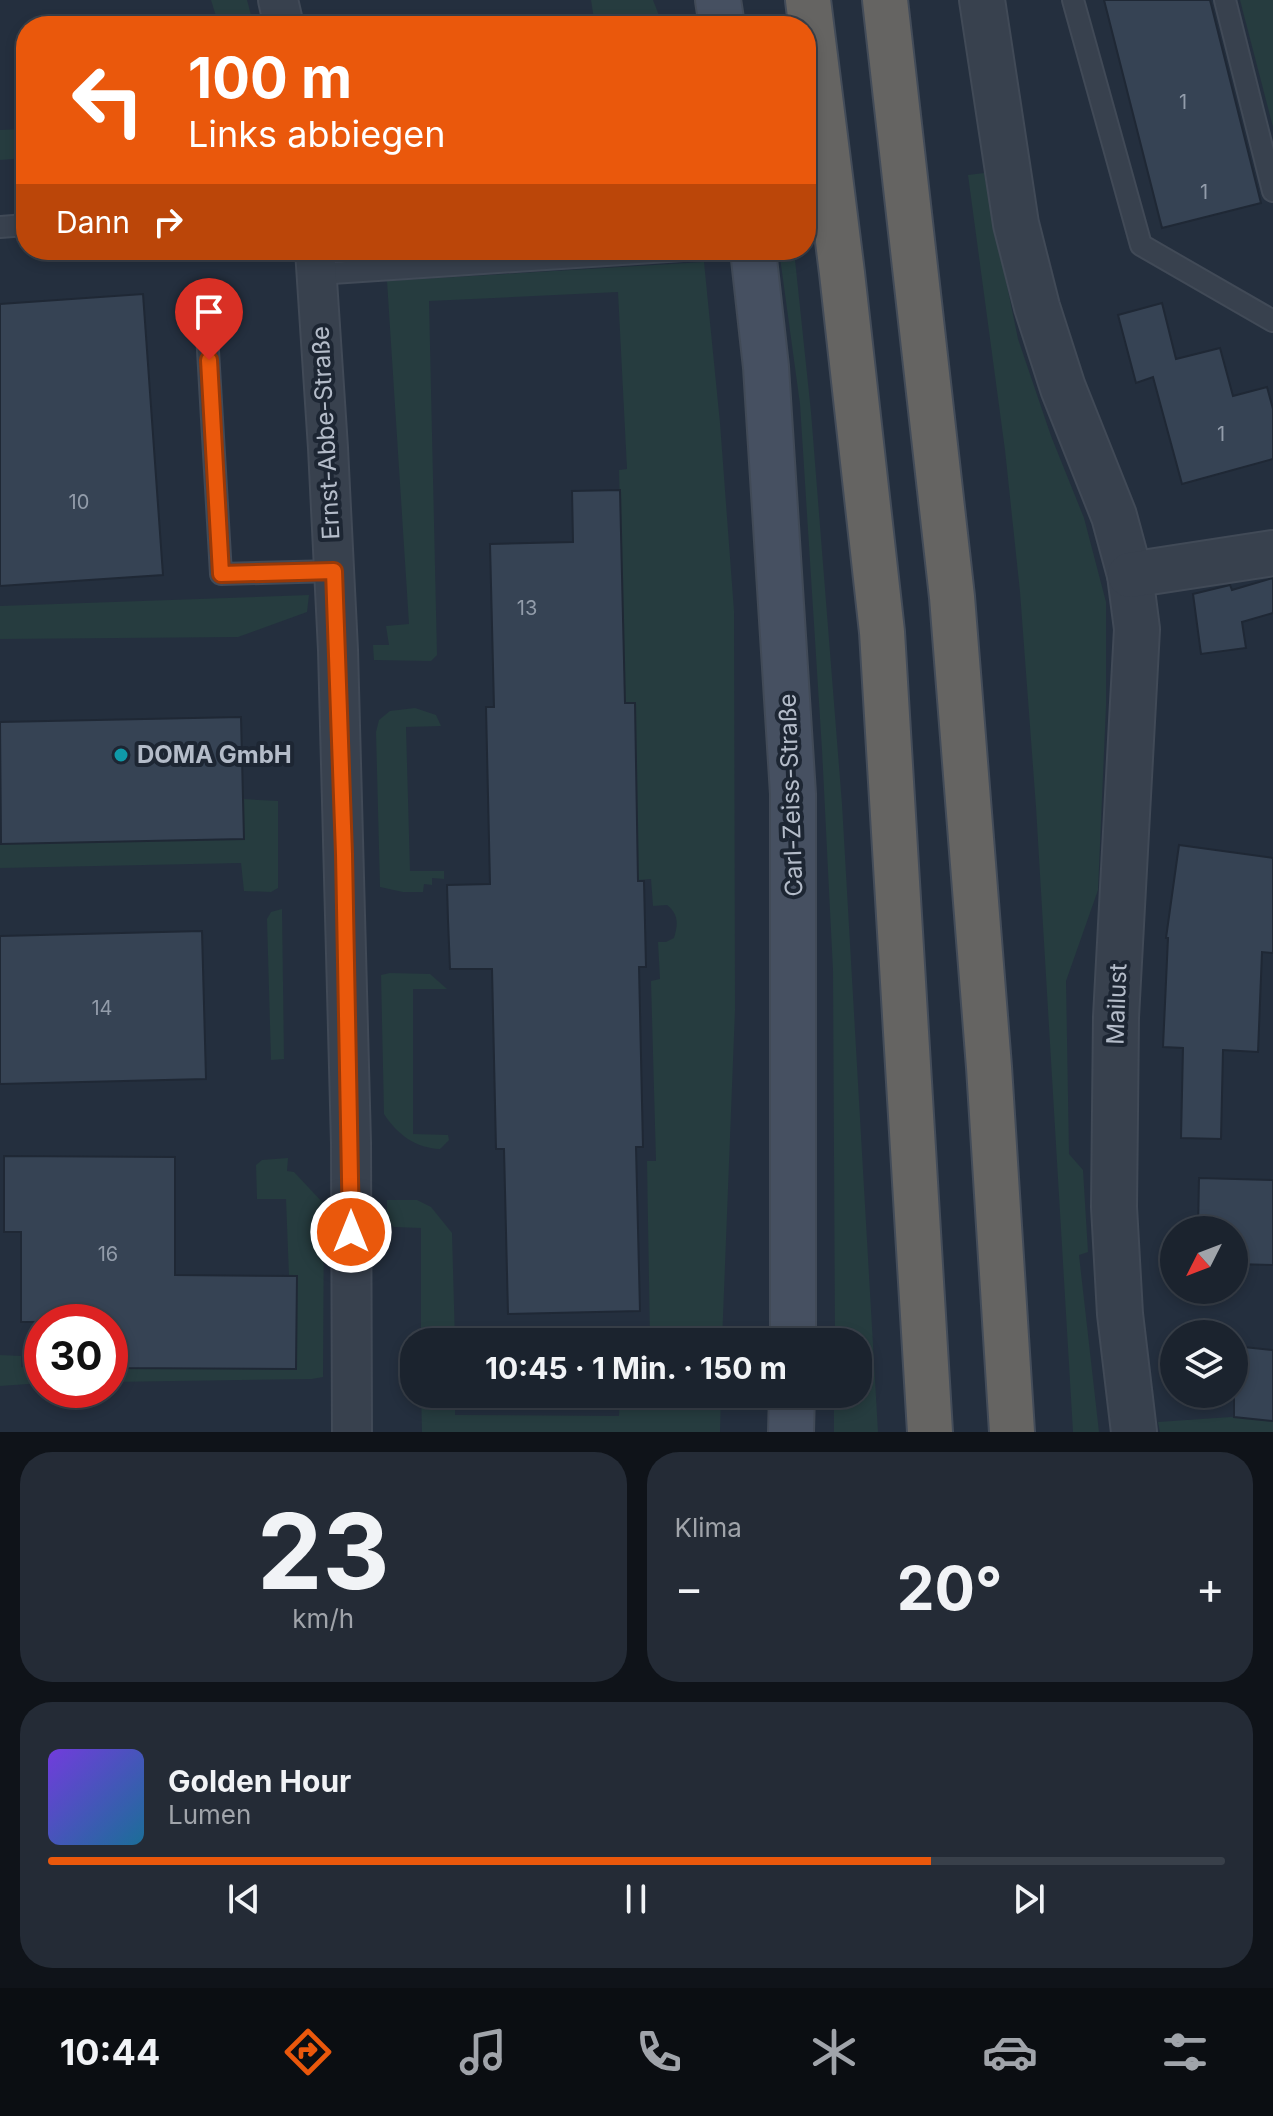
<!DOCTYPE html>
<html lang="de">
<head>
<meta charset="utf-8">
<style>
	:root { --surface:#1b232e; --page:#242b36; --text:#f1f3f6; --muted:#a0a4aa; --line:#39404a; --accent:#ea580c }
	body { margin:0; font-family:Inter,sans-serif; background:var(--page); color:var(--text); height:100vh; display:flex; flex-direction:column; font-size:30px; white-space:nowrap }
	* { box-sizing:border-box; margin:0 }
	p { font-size:26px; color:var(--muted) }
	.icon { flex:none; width:44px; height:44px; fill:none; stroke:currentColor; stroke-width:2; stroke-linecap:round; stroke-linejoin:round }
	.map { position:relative; height:1432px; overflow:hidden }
	.side { display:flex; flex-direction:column; gap:20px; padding:20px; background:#0f1319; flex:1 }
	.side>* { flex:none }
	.banner { position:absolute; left:16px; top:16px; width:800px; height:244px; border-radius:32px; box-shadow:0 4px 12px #0003,0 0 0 2px var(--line); background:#ea580c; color:#fff; overflow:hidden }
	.needle { width:52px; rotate:228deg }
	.buttons { position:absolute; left:1160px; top:1216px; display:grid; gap:16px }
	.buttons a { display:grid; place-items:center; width:88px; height:88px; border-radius:50%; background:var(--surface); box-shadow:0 4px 12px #0003,0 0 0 2px var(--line); font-size:40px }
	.speed { position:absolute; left:24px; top:1304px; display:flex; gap:16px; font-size:40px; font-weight:700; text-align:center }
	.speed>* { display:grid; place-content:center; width:104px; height:104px; border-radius:50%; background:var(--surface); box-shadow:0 4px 12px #0003,0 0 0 2px var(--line); line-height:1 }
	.speed .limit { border:12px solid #d22; background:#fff; color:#111 }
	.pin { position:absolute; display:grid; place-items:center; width:68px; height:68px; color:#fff; margin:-82px -34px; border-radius:50% 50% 50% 0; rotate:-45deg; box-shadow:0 0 8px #0007 }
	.pin .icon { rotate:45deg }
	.me { position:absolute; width:88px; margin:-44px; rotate:0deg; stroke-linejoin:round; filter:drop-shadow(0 0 6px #0008) }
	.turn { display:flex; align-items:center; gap:28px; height:168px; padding:0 40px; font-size:36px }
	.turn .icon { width:104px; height:104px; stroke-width:2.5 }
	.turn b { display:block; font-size:56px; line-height:68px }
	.then { display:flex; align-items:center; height:76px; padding:0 40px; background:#0003; gap:16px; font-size:30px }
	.big { font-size:60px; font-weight:700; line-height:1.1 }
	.side .widget { flex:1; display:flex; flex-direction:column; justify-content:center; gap:12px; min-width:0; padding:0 28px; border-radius:32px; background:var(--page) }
	.side .dial { align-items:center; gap:0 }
	.dial b { font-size:104px; line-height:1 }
	.song { display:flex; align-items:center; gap:24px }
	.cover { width:96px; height:96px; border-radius:12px; background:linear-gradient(135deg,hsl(260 70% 55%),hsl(200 70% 35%)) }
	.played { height:8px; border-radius:4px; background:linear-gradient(90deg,var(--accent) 75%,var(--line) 75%) }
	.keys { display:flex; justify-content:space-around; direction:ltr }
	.heat { display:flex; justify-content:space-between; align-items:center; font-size:44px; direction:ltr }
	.side .tiles { flex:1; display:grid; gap:20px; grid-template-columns:1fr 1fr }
	.widget:last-child { grid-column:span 2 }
	.trip { position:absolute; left:400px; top:1328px; width:472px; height:80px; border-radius:32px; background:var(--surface); box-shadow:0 4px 12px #0003,0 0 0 2px var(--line); font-weight:700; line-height:80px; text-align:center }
	.tab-bar { display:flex; height:128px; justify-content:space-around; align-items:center; background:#0b0e12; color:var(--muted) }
	.tab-bar .icon { width:56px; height:56px }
	.tab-bar .on { color:var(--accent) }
	.tab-bar b { font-size:36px; color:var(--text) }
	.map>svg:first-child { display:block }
	.green { fill:#263c3f }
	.building { fill:#364354; stroke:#1f2835; stroke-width:2 }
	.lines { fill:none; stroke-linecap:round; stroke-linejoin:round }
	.service-casing { stroke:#414a57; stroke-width:24 }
	.minor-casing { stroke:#414a57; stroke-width:42 }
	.tertiary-casing { stroke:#414a57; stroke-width:48 }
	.secondary-casing { stroke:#414a57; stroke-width:48 }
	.trunk-casing { stroke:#434c59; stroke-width:48 }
	.service { stroke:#38414e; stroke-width:20 }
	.minor { stroke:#38414e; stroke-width:38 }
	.tertiary { stroke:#38414e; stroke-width:44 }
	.secondary { stroke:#465061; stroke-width:44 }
	.trunk { stroke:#656462; stroke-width:44 }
	.route-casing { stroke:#983908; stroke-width:20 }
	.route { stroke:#ea580c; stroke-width:14 }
	.culture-dot { fill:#0f9aa8; stroke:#1d2633; stroke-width:3 }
	.labels { text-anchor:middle; stroke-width:8; stroke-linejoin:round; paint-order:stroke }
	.number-label { font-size:20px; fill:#929caa }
	.street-label { font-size:24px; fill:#b4bcc9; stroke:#1d2633 }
	.poi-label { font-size:24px; font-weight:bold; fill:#b4bcc9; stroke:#1d2633; text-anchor:start }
</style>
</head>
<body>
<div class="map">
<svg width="1273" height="1432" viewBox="0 0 1273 1432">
	<rect width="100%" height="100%" fill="#242f3e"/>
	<!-- green -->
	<g class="green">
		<polygon points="211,0 247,0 254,26 219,26"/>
		<polygon points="591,0 653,0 663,26 595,26"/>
		<polygon points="1240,0 1273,0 1273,127"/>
		<polygon points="26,129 26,158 0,160 0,130"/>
		<polygon points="984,173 1018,339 1051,436 1084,518 1106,602 1106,706 1098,890 1066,981 1069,1154 1083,1170 1088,1252 1079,1255 1099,1432 1073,1432 1036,807 1020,592 1005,450 968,175"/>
		<polygon points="779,250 794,250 811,412 842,804 878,1432 834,1432 834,1394 858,1394 858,1342 835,1342 833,970 822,750 800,404"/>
		<path d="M704 262 720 423 734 611 735 1010 722 1342H650L647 1161H656L651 981 660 979 658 942H666L674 938C678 925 679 914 667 905L653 906 651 879 626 881 638 851 635 703H614L624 668 619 470 627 469 618 292 429 301 437 655 431 661 374 660 373 645H389L386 626 409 624 387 281Z"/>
		<polygon points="309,595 307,612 238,637 0,639 0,606"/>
		<polygon points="415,708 436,715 441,726 406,727 410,871 444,871 444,879 432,878 432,885 424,884 423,892 403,892 380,887 376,732 379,720 390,711"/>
		<polygon points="243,799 278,801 278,888 271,892 244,891 241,863 0,868 0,844 243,839"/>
		<polygon points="282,909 284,1059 271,1060 267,919 271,912"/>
		<path d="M390 973 430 974 447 989H413V1134L448 1135 449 1140 440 1149C415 1148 397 1134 384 1114L381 975Z"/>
		<polygon points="288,1158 287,1171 294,1172 324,1204 323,1377 312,1379 110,1382 110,1368 296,1369 297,1276 289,1276 286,1199 257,1199 256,1165 262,1160"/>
		<polygon points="387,1200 417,1200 431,1207 452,1233 455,1342 421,1342 421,1228 394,1227 387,1220"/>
		<polygon points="0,1355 21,1356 21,1367 42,1368 42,1383 0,1386"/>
		<polygon points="421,1394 455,1394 455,1415 619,1416 620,1394 721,1394 720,1432 422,1432"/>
		<polygon points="1231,1417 1273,1421 1273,1432 1160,1432 1158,1422"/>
	</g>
	<!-- building -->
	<g class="building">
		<polygon points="1104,0 1210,0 1261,203 1162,228"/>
		<polygon points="143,294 163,575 0,586 0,304"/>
		<polygon points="1162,303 1176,359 1220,348 1233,396 1267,387 1273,409 1273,459 1182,484 1153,377 1136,383 1118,315"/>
		<polygon points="620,490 625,703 635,703 638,881 644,881 646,967 639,967 643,1147 636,1147 640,1311 508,1314 504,1149 496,1149 492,969 450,969 448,920 447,885 490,884 486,707 494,707 490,544 573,542 572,491"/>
		<polygon points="1273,578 1273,613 1242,622 1246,648 1201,654 1193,594 1230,585 1232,590"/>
		<polygon points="241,717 244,839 1,844 0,722"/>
		<polygon points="1179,845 1273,858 1273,953 1262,952 1258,1052 1223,1050 1221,1139 1181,1138 1183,1048 1163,1047 1168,938 1166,938"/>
		<polygon points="202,931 206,1079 0,1084 0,936"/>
		<polygon points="4,1156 175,1157 175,1275 297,1276 296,1369 110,1368 110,1322 21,1322 21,1232 4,1232"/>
		<polygon points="1199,1178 1273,1180 1273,1265 1234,1264 1234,1230 1198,1230"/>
		<polygon points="1234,1346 1273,1350 1273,1421 1234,1417"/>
	</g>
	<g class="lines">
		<!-- service casing -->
		<g class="service-casing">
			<g id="service">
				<polyline points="1073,0 1141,245 1273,321"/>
				<polyline points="1225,0 1273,191"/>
				<polyline points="0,227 26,225"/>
				<polyline points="317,274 683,250"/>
				<polyline points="205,299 221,574 334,571"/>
			</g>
		</g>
		<!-- minor casing -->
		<g class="minor-casing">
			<g id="minor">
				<polyline points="278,0 284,26"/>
				<polyline points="315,250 328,448 338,650 351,1143 352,1432"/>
			</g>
		</g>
		<!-- tertiary casing -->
		<g class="tertiary-casing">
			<g id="tertiary">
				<polyline points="982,0 1016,224 1037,307 1063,388 1114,516 1130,575 1137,629 1116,1017 1114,1207 1120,1314 1134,1432"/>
				<polyline points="1130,575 1273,553"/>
			</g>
		</g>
		<!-- secondary casing -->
		<g class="secondary-casing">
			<g id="secondary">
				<polyline points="718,0 722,26"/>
				<polyline points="753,250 766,367 793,794 793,1342"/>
				<polyline points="791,1432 792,1394"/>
			</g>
		</g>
		<!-- trunk casing -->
		<g class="trunk-casing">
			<g id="trunk">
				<polyline points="808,0 842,273 882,632 930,1432"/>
				<polyline points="885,0 952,597 989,1067 1012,1432"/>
			</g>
		</g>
		<!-- service -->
		<use href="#service" class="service"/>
		<!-- minor -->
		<use href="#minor" class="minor"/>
		<!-- tertiary -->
		<use href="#tertiary" class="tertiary"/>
		<!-- secondary -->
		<use href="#secondary" class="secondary"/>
		<!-- trunk -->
		<use href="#trunk" class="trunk"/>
	</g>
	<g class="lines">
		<!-- route casing -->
		<g class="route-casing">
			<polyline id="route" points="209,360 221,574 334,571 344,854 351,1232"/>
		</g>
		<!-- route -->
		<use href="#route" class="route"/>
	</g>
	<!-- markers -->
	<circle class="culture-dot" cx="121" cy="755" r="8"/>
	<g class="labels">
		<!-- number labels -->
		<g class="number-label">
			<text x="1183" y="109">1</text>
			<text x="1204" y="199">1</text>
			<text x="1221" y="441">1</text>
			<text x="79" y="509">10</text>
			<text x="527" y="615">13</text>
			<text x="102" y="1015">14</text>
			<text x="108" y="1261">16</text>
		</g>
		<!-- street labels -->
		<g class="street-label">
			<text transform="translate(326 433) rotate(-93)" y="8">Ernst-Abbe-Straße</text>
			<text transform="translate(791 795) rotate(-92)" y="8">Carl-Zeiss-Straße</text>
			<text transform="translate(1117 1004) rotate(-88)" y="8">Mailust</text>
		</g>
		<!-- poi labels -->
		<g class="poi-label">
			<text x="137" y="763">DOMA GmbH</text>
		</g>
	</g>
</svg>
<div class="buttons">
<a><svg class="needle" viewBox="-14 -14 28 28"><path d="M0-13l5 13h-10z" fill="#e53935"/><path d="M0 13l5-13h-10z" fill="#a0a4aa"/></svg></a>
<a><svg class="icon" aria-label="layers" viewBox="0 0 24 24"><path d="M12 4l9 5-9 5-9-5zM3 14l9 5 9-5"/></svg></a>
</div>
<div class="speed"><div class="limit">30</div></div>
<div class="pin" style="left:209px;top:360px;background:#d93025"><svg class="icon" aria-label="arrive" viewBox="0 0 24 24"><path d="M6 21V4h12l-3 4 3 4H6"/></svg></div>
<svg class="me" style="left:351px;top:1232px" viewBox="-20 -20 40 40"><circle r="17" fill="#ea580c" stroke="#fff" stroke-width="3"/><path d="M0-11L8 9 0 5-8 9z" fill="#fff"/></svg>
<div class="trip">10:45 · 1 Min. · 150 m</div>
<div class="banner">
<div class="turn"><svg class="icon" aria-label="left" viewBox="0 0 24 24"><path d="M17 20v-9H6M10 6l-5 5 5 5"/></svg><div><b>100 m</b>Links abbiegen</div></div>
<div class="then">Dann<svg class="icon" aria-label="right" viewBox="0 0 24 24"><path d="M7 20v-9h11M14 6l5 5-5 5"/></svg></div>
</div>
</div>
<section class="side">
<div class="tiles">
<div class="widget dial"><b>23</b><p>km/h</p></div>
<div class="widget"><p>Klima</p>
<div class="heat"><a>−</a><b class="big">20°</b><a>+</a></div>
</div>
<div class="widget">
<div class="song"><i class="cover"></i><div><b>Golden Hour</b><p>Lumen</p></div></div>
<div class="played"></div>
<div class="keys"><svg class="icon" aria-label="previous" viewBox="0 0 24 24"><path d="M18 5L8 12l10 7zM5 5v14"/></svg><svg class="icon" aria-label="pause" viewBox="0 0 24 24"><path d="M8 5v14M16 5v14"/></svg><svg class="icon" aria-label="next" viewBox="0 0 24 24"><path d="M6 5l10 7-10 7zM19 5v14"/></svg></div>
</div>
</div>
</section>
<nav class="tab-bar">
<b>10:44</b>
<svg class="icon on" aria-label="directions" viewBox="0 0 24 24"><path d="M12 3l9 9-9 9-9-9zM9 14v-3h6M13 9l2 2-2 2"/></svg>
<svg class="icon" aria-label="music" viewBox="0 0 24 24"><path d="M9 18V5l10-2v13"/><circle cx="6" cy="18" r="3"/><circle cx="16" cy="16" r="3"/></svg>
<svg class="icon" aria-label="phone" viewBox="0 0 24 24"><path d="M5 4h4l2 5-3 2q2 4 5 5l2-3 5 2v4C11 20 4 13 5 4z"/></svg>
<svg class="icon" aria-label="climate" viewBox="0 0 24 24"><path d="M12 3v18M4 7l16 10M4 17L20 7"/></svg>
<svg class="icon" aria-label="car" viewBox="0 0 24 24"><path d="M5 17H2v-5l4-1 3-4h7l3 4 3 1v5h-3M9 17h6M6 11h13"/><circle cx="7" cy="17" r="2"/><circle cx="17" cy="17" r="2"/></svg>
<svg class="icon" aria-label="filters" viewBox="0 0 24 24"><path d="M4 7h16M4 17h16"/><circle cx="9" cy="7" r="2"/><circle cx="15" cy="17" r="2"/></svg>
</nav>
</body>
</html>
